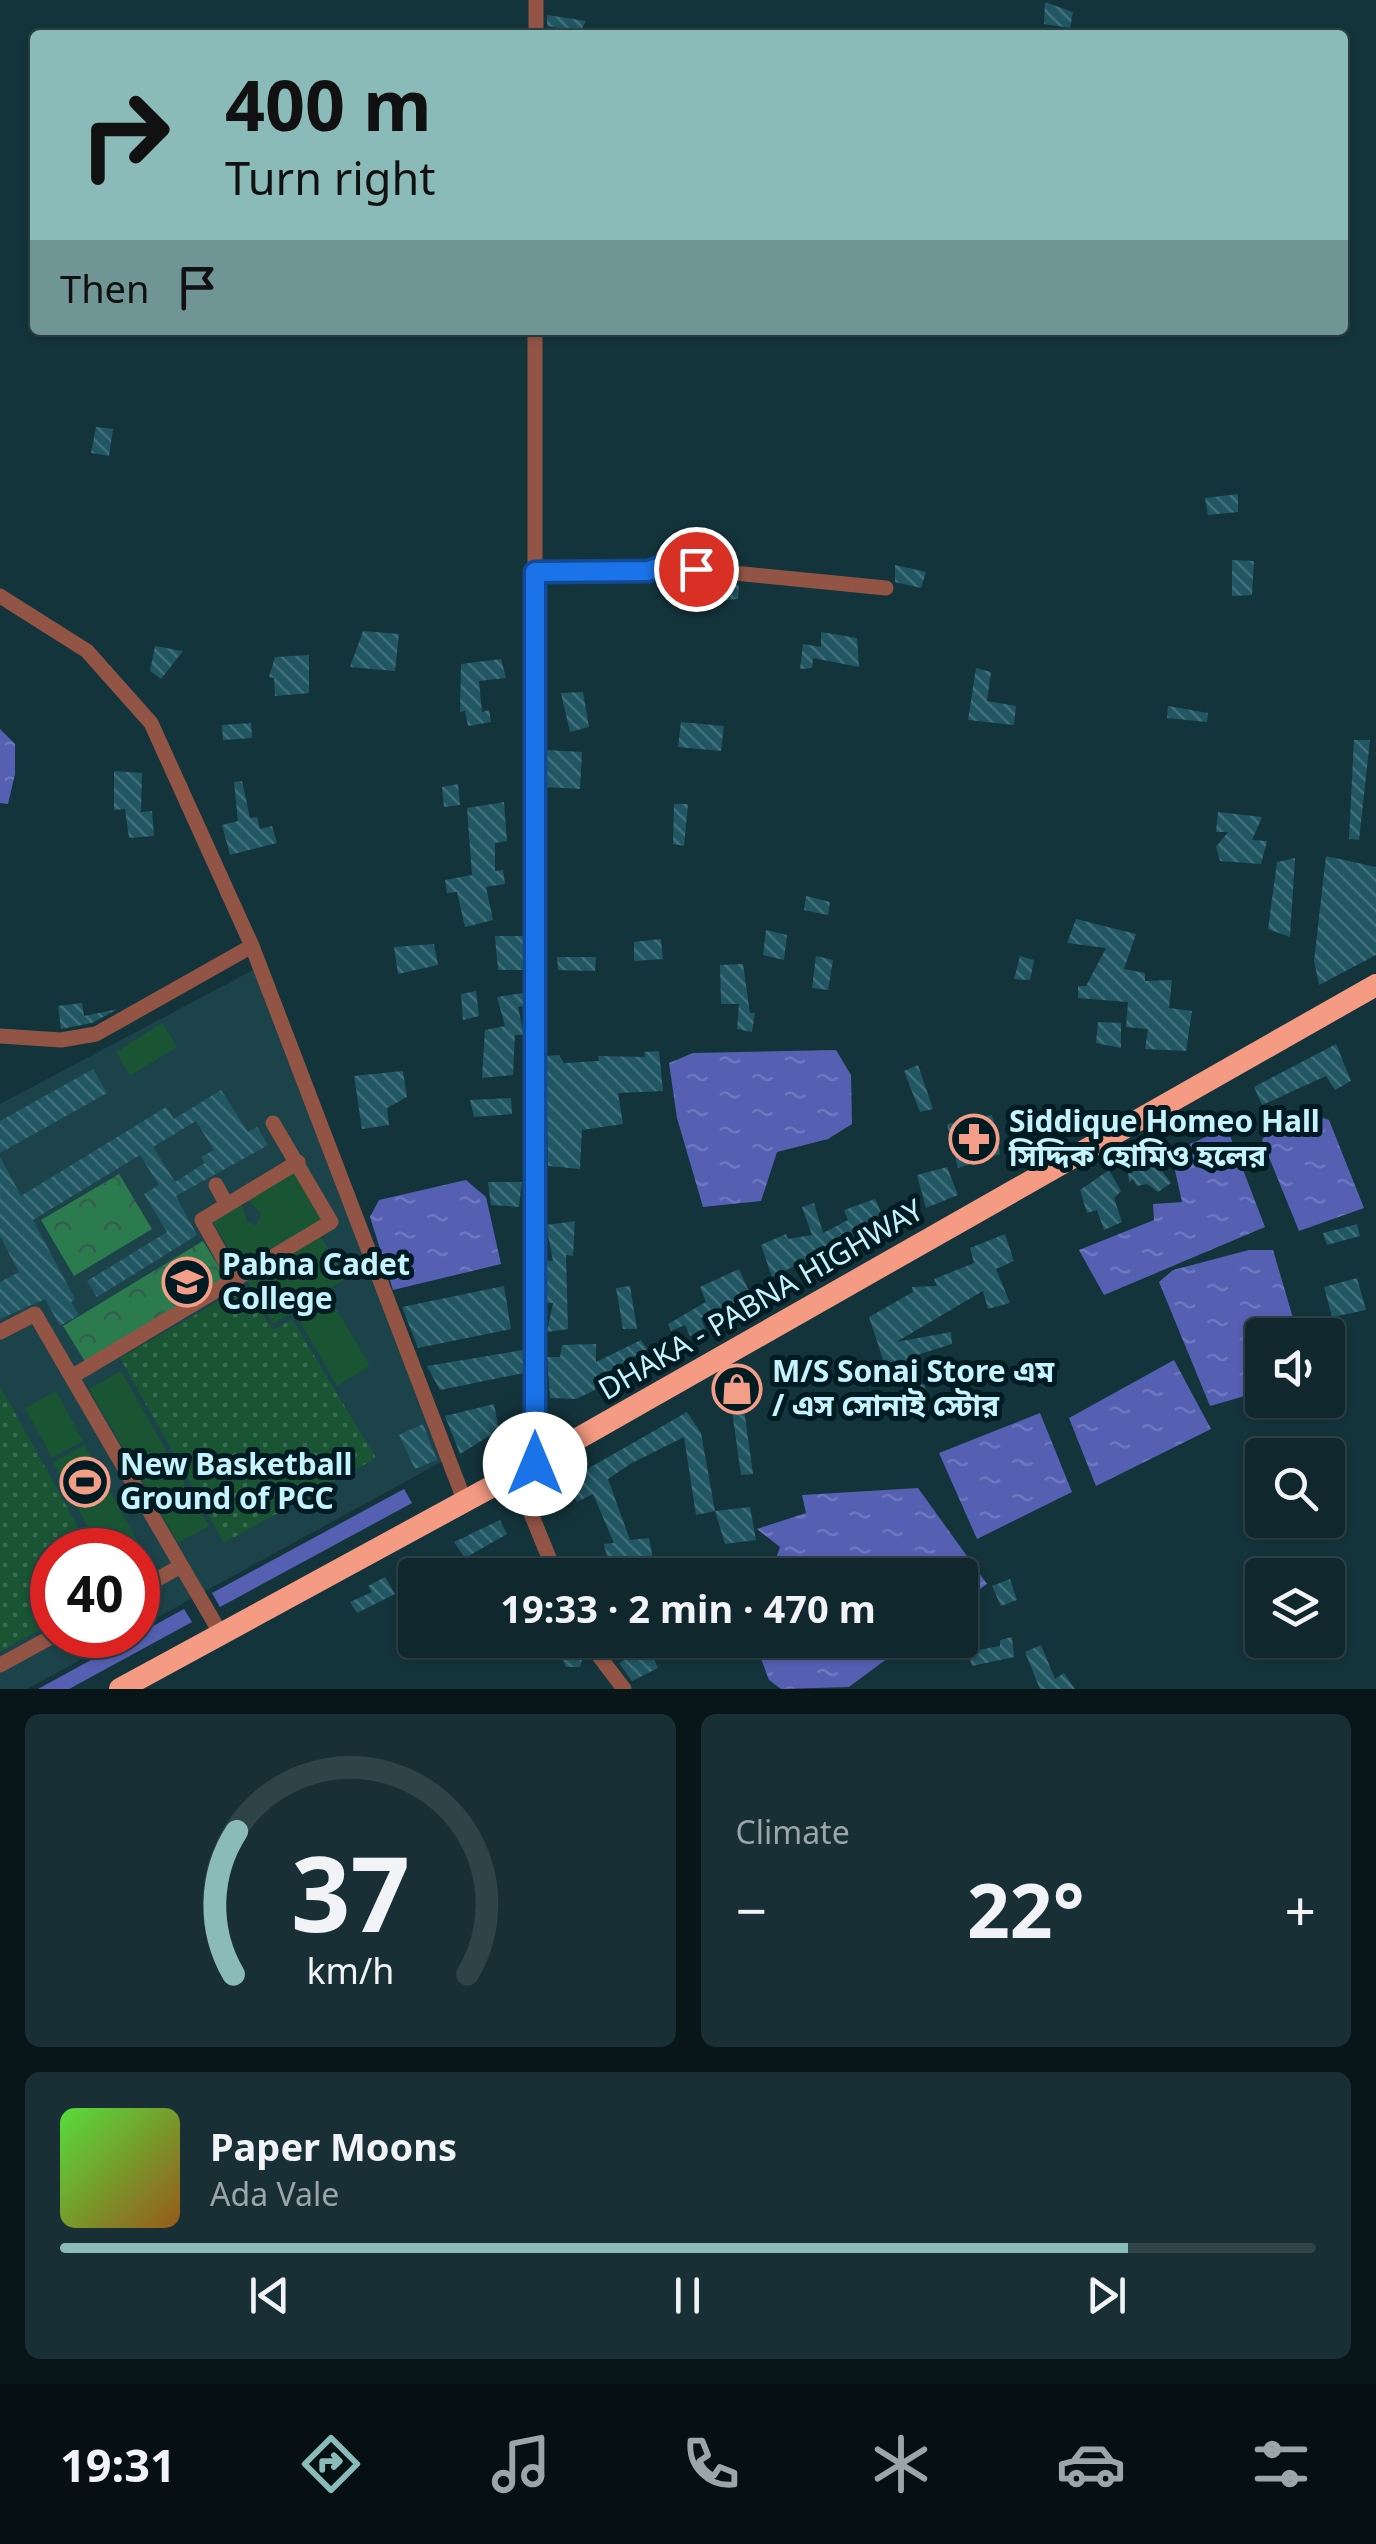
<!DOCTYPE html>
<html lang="en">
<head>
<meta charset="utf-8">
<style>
	:root { --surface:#0f272d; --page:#182f35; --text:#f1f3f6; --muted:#9ba5aa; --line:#2f4449; --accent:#8bbbb9 }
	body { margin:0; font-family:"Noto Sans","Noto Sans Bengali",sans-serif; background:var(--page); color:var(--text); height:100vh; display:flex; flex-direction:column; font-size:38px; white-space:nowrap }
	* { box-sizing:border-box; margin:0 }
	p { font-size:32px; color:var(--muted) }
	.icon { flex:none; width:55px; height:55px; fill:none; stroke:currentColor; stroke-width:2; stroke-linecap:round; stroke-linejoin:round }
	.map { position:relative; height:1689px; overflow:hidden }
	.side { display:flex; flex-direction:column; gap:25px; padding:25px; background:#081519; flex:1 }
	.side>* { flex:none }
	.banner { position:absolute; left:30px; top:30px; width:1318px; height:305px; border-radius:10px; box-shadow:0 2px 8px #0004,0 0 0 2px var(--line); background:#8bbbb9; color:#111; overflow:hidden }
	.buttons { position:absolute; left:1245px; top:1318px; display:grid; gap:20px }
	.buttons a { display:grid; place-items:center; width:100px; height:100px; border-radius:10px; background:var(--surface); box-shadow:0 2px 8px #0004,0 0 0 2px var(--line); font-size:50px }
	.speed { position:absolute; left:30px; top:1528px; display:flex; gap:20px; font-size:50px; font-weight:700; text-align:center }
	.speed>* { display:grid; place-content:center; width:130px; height:130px; border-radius:50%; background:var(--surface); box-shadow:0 2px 8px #0004,0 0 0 2px var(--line); line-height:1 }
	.speed .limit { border:15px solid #d22; background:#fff; color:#111 }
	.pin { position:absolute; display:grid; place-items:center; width:85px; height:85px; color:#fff; margin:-42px; border:5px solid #fff; border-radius:50%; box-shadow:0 2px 10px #0007 }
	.me { position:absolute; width:110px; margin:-55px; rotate:0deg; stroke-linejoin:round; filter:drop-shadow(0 0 8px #0008) }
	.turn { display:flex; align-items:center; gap:35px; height:210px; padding:0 30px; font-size:45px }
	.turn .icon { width:130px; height:130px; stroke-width:2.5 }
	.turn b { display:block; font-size:70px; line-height:85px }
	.then { display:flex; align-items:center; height:95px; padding:0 30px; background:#0003; gap:20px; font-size:38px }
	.big { font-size:75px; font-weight:700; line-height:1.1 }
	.side .card { flex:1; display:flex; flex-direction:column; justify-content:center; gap:15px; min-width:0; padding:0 35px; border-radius:15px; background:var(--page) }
	.side .dial { align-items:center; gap:0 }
	.dial svg { height:260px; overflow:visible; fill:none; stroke:var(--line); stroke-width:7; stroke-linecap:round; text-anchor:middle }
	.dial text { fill:var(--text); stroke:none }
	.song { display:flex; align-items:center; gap:30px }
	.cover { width:120px; height:120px; border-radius:15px; background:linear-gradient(135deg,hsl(110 70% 55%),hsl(30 70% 35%)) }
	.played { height:10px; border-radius:5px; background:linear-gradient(90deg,var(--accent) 85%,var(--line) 85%) }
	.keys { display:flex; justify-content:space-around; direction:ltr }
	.heat { display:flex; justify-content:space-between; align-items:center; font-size:55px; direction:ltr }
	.side .tiles { flex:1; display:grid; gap:25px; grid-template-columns:1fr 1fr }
	.card:last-child { grid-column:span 2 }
	.trip { position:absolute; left:398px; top:1558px; width:580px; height:100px; border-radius:10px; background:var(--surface); box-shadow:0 2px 8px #0004,0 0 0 2px var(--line); font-weight:700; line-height:100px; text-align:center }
	.dock { display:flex; height:160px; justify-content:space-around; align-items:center; background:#061012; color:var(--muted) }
	.dock .icon { width:70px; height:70px }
	.dock .selected { color:var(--accent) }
	.dock b { font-size:45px; color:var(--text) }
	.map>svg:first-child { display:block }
	.built { fill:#1c424a }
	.green { fill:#195433 }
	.forest { fill:url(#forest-crowns) }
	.park { fill:url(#park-dots) }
	.water { fill:url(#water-ripples) }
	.building { fill:url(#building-back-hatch); fill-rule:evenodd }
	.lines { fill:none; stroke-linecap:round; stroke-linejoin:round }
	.minor { stroke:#925545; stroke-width:15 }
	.highway { stroke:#f59a83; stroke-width:22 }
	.route-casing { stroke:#114b97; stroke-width:25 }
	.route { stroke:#1a73e8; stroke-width:18 }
	.labels { text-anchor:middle; stroke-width:10; stroke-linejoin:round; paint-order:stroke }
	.poi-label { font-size:30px; font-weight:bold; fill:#c5f3fe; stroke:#001b22; text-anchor:start }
	.street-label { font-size:30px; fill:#c5f3fe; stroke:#001b22 }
</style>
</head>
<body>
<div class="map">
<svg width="1376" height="1689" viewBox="0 0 1376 1689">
	<defs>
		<pattern id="forest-crowns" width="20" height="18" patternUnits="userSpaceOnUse" patternTransform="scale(2.5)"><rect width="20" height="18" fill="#2c7b4e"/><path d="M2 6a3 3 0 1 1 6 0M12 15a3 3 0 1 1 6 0" fill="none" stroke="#34604d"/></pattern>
		<pattern id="park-dots" width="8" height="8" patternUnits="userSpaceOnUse" patternTransform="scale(2.5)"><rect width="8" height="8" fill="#195433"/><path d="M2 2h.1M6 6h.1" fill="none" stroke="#396d52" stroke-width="1.8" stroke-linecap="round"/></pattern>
		<pattern id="water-ripples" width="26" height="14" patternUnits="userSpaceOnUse" patternTransform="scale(2.5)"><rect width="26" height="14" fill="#5560b3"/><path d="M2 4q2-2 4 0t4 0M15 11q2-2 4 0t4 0" fill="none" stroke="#6c77be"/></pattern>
		<pattern id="building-back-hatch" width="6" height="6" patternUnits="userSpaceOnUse" patternTransform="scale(2.5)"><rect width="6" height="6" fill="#215763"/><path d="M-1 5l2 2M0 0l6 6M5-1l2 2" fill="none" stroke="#40707a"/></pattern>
	</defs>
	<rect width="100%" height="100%" fill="#14343c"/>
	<!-- built -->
	<polygon class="built" points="255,969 443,1461 138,1628 138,1550 52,1550 52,1635 126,1635 27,1689 0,1689 0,1104"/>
	<!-- green -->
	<g class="green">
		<polygon points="162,1023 177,1047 130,1076 116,1052"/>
		<polygon points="293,1172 322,1220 241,1269 212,1221 242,1203 247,1222 256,1225 261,1214 247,1199"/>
		<polygon points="319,1234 347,1278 273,1324 246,1280"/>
		<polygon points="333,1303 370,1366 337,1386 300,1322"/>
		<polygon points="121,1371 209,1526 178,1543 89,1389"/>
		<polygon points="56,1391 83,1441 52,1458 25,1408"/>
		<polygon points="85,1445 151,1566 138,1573 138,1550 100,1550 53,1462"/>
	</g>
	<!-- forest -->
	<g class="forest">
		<polygon points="119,1174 152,1229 74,1276 41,1220"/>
		<polygon points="203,1241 226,1278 86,1363 63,1326"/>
	</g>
	<!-- park -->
	<g class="park">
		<polygon points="245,1286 273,1330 292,1319 376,1458 224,1543 120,1358"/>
		<polygon points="0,1386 91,1550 52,1550 52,1623 0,1652"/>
	</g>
	<!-- water -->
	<g class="water">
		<polygon points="0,729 15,744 15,774 8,804 0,803"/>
		<polygon points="836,1050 851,1075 852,1124 828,1139 777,1152 761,1201 703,1207 677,1118 669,1063 693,1053"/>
		<polygon points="1309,1113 1329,1120 1364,1208 1299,1231 1262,1140 1269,1129"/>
		<polygon points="1227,1128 1265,1227 1104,1295 1079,1250 1154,1220 1153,1204 1182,1202 1171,1152"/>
		<polygon points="466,1180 486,1197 501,1264 393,1290 370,1217 379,1200"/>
		<polygon points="1249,1250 1273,1250 1298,1335 1262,1335 1262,1391 1210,1406 1159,1282 1173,1270"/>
		<polygon points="1174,1360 1211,1429 1096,1486 1069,1418"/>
		<polygon points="1040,1413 1072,1492 977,1539 939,1453"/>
		<polygon points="918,1488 987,1584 960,1604 960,1575 770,1575 780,1547 757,1529 806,1513 802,1495"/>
		<polygon points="404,1489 412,1503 220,1607 212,1593"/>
		<polygon points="184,1609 192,1622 69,1689 38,1689"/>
		<polygon points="754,1640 912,1640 849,1687 781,1689 769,1680"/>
	</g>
	<!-- building -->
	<g class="building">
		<polygon points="1045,2 1073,12 1070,28 1044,24"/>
		<polygon points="547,15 586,21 580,32 547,26"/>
		<polygon points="96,427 113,429 109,456 91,453"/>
		<polygon points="1238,494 1238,512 1208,515 1205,498"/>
		<polygon points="1232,560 1254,561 1252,595 1232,596"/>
		<polygon points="895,565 926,572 921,588 895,582"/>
		<polygon points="689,580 739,585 738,599 725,600 724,592 689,584"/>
		<polygon points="363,631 399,634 395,671 350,667"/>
		<polygon points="821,632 857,638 859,667 813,658 812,668 800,669 803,644 821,647"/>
		<polygon points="155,646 183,651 161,679 150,671"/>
		<polygon points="309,655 309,693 275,696 274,678 269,677 275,657"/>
		<polygon points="501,659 506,678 479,681 482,712 489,710 491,722 468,726 465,711 460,712 461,664"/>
		<polygon points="976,668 991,672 987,701 1016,706 1014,725 968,720"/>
		<polygon points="583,692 589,727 570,732 561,693"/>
		<polygon points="1168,706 1208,713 1207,722 1167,718"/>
		<polygon points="681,722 724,726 721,751 678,747"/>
		<polygon points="251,723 252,738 223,740 222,725"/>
		<polygon points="1354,740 1370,740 1359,840 1349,839"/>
		<polygon points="546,750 582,752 580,789 546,787"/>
		<polygon points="114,771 142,773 141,812 152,811 154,836 129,838 125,809 114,810"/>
		<polygon points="242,781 250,818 257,817 260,829 272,826 277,843 230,855 222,825 238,821 234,782"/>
		<polygon points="458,784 460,805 444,807 442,787"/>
		<polygon points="504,802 507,841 495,843 495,871 503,870 505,884 486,887 493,920 465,927 457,892 447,893 445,880 472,875 467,808"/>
		<polygon points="674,804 688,804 684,846 673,844"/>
		<polygon points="1218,812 1262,817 1252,840 1267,841 1261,864 1220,861 1216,847 1228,832 1216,832"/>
		<polygon points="1326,856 1376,867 1376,955 1319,985 1314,961"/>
		<polygon points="1295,858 1290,937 1268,929 1277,862"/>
		<polygon points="806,896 830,902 828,915 804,910"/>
		<polygon points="1076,919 1136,934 1124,969 1145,973 1145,981 1172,980 1169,1008 1192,1011 1186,1051 1145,1049 1148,1029 1126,1027 1128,1002 1078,998 1078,986 1086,986 1106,948 1067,943"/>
		<polygon points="766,930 787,935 784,960 763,955"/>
		<polygon points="495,936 524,936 524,970 498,970"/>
		<polygon points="661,939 663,959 634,961 634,942"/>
		<polygon points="434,944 438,965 398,974 394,947"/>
		<polygon points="816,956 833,960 828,990 812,988"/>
		<polygon points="1020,956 1034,960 1030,980 1014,979"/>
		<polygon points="557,957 596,957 595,971 558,970"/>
		<polygon points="743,964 750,1013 755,1013 752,1032 737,1029 739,1004 721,1004 720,965"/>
		<polygon points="476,991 479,1016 463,1020 461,994"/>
		<polygon points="523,993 524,1006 518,1007 524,1035 515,1035 513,1075 482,1078 485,1030 505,1026 497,997"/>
		<polygon points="82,1003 84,1016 118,1009 92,1023 61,1029 58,1006"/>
		<polygon points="1098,1022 1121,1023 1121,1048 1096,1043"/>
		<polygon points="1336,1044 1351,1081 1335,1090 1326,1076 1262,1105 1254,1087"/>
		<polygon points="659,1051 663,1091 618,1093 623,1124 582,1130 580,1169 548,1166 546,1056 559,1055 564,1063 599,1061 598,1056 645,1057 644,1052"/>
		<polygon points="918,1065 933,1109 920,1112 904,1071"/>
		<polygon points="93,1069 107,1093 0,1153 0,1121"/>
		<polygon points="403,1071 407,1097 387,1108 389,1125 362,1129 354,1076"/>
		<path d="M221 1090 248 1132 257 1127 268 1145 176 1196 197 1235 97 1297 87 1281 167 1232 144 1194 159 1185 140 1155 33 1220 75 1299 71 1302 79 1315 60 1326 45 1299 0 1319V1282L19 1272 0 1236V1157L21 1196 166 1107 174 1119ZM196 1121 214 1150 201 1157 205 1163 175 1182 153 1147Z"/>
		<polygon points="511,1098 512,1114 474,1117 470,1100"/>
		<polygon points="992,1115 1000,1154 958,1168 947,1124"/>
		<polygon points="1146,1150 1171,1183 1158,1192 1147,1184 1137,1186 1133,1179 1129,1183 1127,1161"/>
		<polygon points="947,1167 958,1195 926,1208 917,1175"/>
		<polygon points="1109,1170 1121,1191 1114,1198 1122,1222 1104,1230 1097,1210 1087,1213 1080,1190"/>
		<polygon points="488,1182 522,1182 519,1207 491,1205"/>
		<polygon points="875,1199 889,1230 830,1255 831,1260 799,1264 772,1277 761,1245 786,1234 788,1239 812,1235 802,1207 814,1203 823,1233 848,1220 844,1210"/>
		<polygon points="575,1221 573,1256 566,1255 568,1329 547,1332 553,1303 546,1303 546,1260 553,1261 546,1225"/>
		<polygon points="1357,1224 1360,1236 1327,1245 1323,1233"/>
		<polygon points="1005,1234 1014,1261 996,1269 1010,1303 988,1309 983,1291 896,1342 951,1332 952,1344 917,1355 887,1372 869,1317 913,1292 912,1287 937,1286 934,1279 974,1263 970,1248"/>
		<polygon points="739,1269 751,1296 701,1318 706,1331 690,1336 685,1325 671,1331 668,1324 706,1302 700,1287"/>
		<polygon points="1357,1278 1366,1310 1332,1317 1324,1287"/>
		<polygon points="504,1286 511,1329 418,1348 402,1307"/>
		<polygon points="630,1286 637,1329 623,1329 616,1288"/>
		<polygon points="641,1340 647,1349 596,1379 595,1390 576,1399 550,1398 547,1357 560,1357 562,1345 596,1344 596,1362"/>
		<polygon points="523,1350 524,1373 440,1390 427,1366"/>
		<polygon points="925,1384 926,1409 907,1410 906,1386"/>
		<polygon points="742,1395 753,1474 741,1475 730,1397"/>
		<polygon points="494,1404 499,1430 460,1454 445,1416"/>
		<polygon points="687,1412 701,1433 715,1511 696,1515 684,1437 630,1464 608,1479 630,1540 649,1538 656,1575 611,1575 604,1544 614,1543 593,1494 577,1502 565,1482 585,1475 582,1472"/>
		<polygon points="423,1424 437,1460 415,1469 399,1435"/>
		<polygon points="750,1507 756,1540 725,1544 715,1511"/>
		<polygon points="500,1520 507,1534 465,1558 454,1542"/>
		<polygon points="429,1560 437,1575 395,1575"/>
		<polygon points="385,1577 395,1594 357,1613 350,1602 372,1592 368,1586"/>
		<polygon points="1010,1579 1017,1600 1001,1606 992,1586"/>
		<polygon points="1012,1637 1014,1657 972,1666 968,1652 1000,1646 1000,1640"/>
		<polygon points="574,1640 583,1657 580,1667 566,1667 558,1651"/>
		<polygon points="1041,1645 1055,1679 1064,1673 1075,1689 1040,1689 1025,1652"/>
		<polygon points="648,1647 658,1668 632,1681 619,1663"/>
	</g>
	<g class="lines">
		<!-- minor -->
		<g class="minor">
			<polyline points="536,35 536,0"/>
			<polyline points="535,330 535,1463"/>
			<polyline points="535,571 648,571 663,566 886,588"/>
			<polyline points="0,596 87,651 151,723 252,946 465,1502"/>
			<polyline points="0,1036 61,1040 96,1034 252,946"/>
			<polyline points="216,1185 227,1205"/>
			<polyline points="236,1281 202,1220 298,1162"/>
			<polyline points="0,1332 35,1314 221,1634"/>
			<polyline points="73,1376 331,1222 273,1123"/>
			<polyline points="515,1474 556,1575"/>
			<polyline points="138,1590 181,1566"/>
			<polyline points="587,1640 624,1689"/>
			<polyline points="0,1665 55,1635"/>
		</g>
		<!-- highway -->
		<polyline class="highway" points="120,1689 535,1463 1376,985"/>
	</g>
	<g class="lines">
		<!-- route casing -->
		<g class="route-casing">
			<polyline id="route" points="535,1464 535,572 648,571 664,566 696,569"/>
		</g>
		<!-- route -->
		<use href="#route" class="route"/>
	</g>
	<!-- icons -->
	<defs>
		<g id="pharmacy-ring" transform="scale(2.5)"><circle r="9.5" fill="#001b22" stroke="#f49e88" stroke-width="1.5"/><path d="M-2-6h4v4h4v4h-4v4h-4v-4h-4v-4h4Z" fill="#f49e88"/></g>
		<g id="university-ring" transform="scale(2.5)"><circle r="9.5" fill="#001b22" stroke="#f49e88" stroke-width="1.5"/><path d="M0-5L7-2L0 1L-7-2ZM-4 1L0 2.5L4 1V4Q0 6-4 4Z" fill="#f49e88"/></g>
		<g id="shop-ring" transform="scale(2.5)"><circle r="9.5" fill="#001b22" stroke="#f49e88" stroke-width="1.5"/><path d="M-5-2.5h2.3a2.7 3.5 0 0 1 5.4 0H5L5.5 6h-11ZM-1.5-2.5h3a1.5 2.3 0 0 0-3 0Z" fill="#f49e88"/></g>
		<g id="stadium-ring" transform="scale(2.5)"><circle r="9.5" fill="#001b22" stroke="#f49e88" stroke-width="1.5"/><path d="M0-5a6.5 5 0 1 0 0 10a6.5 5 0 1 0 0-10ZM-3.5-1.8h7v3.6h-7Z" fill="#f49e88"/></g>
	</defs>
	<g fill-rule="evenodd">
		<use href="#pharmacy-ring" x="974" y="1139"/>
		<use href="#university-ring" x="187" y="1282"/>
		<use href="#shop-ring" x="737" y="1389"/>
		<use href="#stadium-ring" x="85" y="1482"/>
	</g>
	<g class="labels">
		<!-- poi labels -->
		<g class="poi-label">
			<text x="1009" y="1132">Siddique Homeo Hall<tspan x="1009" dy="34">সিদ্দিক হোমিও হলের</tspan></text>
			<text x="222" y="1275">Pabna Cadet<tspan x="222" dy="34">College</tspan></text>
			<text x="772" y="1382">M/S Sonai Store এম<tspan x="772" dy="34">/ এস সোনাই স্টোর</tspan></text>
			<text x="120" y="1475">New Basketball<tspan x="120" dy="34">Ground of PCC</tspan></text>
		</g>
		<!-- street labels -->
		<g class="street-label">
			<text transform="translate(761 1300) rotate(-30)" y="10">DHAKA - PABNA HIGHWAY</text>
		</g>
	</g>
</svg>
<div class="buttons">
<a><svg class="icon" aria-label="sound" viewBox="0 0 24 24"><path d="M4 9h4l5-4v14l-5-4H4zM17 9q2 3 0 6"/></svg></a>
<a><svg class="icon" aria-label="search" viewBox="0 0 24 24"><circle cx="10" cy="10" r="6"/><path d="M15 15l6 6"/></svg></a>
<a><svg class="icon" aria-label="layers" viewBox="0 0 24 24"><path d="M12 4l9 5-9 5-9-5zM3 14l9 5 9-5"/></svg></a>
</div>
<div class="speed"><div class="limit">40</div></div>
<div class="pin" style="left:696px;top:569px;background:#d93025"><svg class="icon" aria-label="arrive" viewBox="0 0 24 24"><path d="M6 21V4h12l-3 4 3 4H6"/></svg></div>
<svg class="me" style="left:535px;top:1464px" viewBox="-20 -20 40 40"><circle r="19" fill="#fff"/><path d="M0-13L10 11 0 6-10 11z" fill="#1a73e8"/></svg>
<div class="trip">19:33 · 2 min · 470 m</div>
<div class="banner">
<div class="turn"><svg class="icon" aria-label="right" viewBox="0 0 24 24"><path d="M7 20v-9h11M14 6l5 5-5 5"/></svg><div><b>400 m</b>Turn right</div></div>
<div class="then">Then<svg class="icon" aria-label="arrive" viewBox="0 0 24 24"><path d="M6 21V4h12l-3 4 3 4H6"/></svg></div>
</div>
</div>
<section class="side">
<div class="tiles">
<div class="card dial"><svg viewBox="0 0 100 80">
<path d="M14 69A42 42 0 1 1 86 69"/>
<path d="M14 69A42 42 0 0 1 15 25" stroke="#8bbbb9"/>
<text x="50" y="56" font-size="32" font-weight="700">37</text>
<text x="50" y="72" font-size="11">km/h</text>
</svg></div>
<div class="card"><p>Climate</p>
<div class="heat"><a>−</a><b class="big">22°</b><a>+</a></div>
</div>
<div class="card">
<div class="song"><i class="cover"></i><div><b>Paper Moons</b><p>Ada Vale</p></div></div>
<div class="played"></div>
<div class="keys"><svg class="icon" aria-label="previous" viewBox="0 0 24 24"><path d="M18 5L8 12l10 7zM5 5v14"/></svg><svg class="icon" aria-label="pause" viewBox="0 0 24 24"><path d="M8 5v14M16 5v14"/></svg><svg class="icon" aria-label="next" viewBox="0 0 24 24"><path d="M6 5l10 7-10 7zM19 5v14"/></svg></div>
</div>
</div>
</section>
<nav class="dock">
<b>19:31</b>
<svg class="icon selected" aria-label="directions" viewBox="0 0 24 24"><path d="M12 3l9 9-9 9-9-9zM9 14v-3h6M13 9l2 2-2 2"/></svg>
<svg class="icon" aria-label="music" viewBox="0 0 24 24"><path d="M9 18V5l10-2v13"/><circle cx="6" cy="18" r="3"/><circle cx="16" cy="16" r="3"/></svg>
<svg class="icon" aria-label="phone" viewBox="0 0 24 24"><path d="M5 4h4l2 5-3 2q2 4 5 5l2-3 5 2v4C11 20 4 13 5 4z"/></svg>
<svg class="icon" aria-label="climate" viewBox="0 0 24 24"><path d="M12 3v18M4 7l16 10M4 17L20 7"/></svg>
<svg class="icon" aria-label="car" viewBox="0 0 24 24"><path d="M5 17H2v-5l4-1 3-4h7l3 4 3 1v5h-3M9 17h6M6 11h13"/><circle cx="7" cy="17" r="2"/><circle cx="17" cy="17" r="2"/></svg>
<svg class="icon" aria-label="filters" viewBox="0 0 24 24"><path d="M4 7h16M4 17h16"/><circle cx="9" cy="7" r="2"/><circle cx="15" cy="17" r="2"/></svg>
</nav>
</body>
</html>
